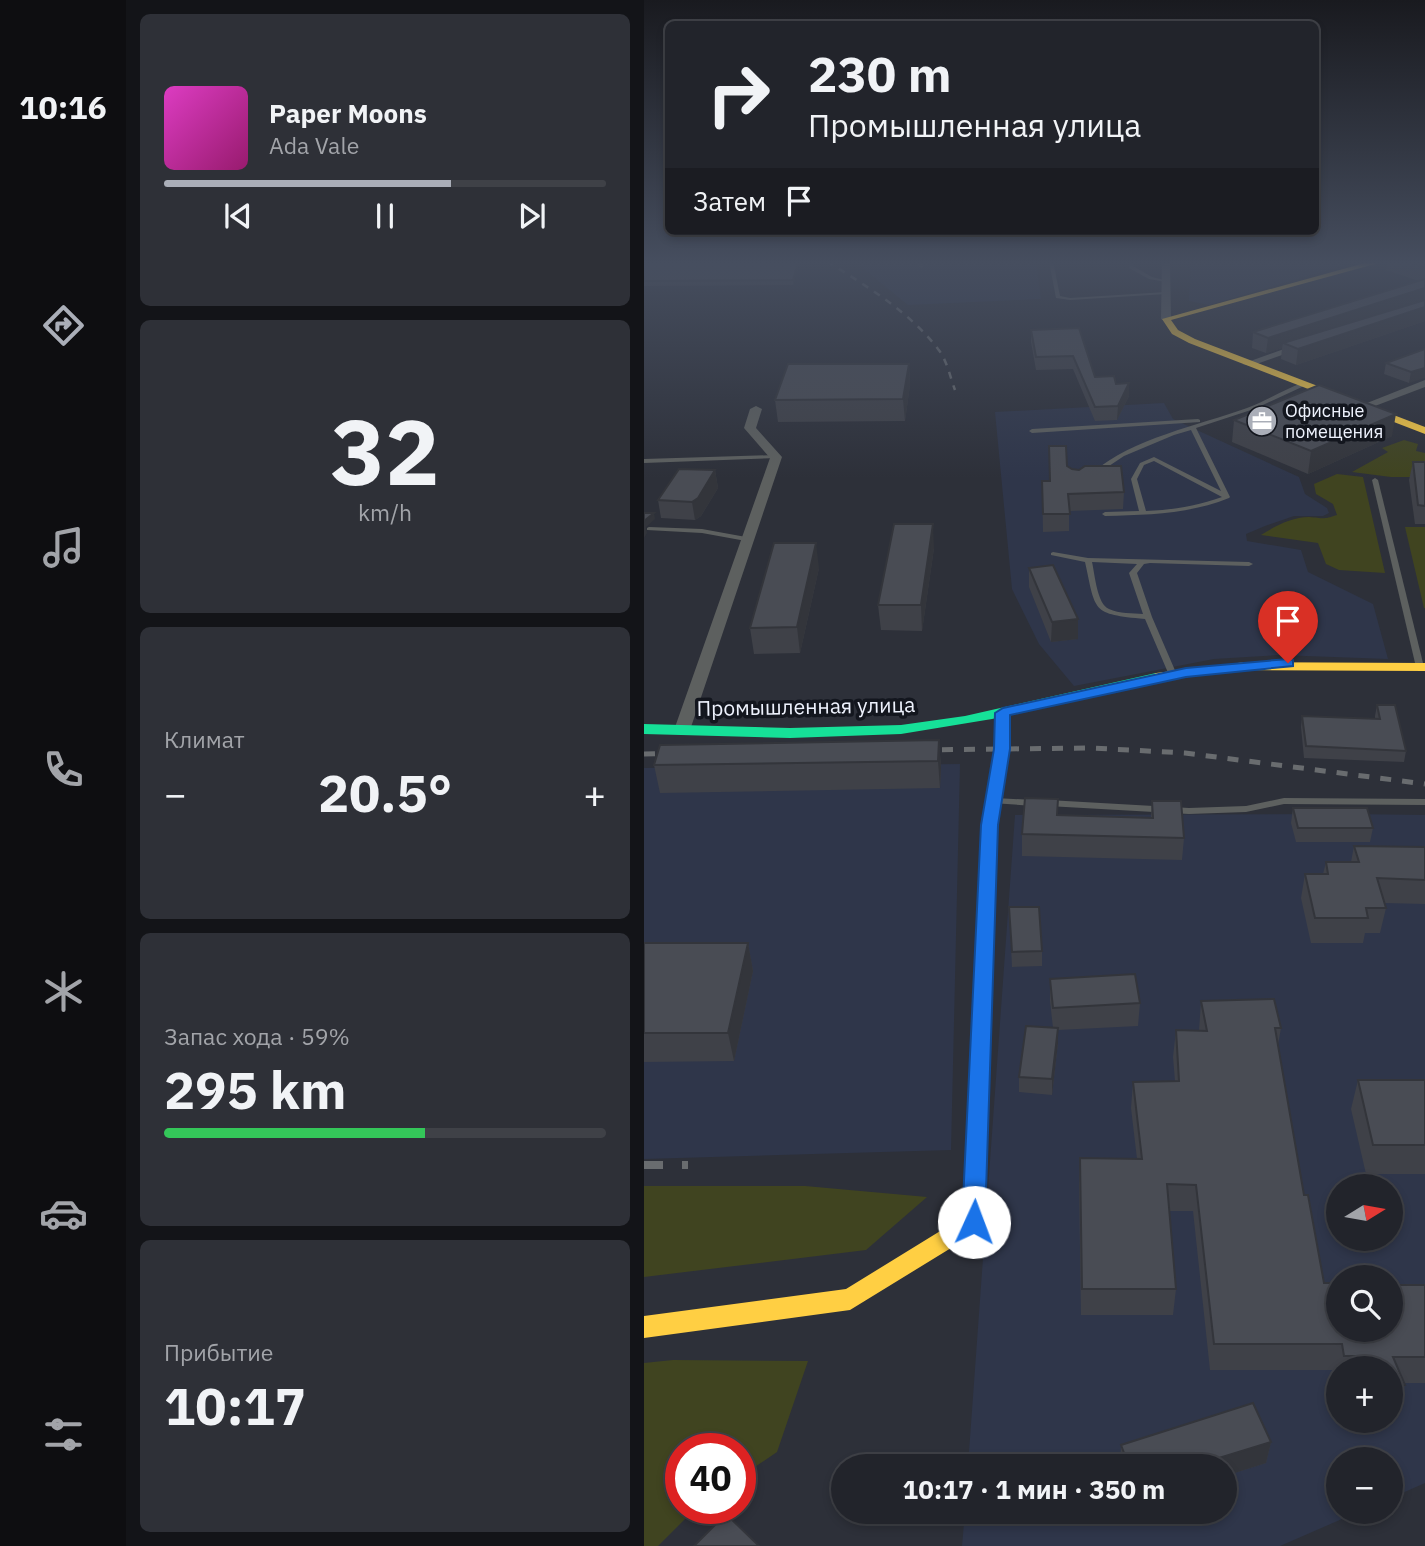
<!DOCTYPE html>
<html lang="ru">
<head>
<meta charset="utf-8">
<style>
	:root { --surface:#22242b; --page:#2e3037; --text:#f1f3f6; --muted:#a2a4a9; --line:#3f4147; --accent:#aaaeb8 }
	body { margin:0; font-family:"IBM Plex Sans",sans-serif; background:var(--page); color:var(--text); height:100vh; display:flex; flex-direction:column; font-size:26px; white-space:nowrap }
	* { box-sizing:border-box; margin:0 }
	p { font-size:23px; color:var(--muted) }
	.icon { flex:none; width:38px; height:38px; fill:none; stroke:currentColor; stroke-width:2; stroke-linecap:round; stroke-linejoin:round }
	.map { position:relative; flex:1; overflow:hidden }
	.drawer { display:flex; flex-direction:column; gap:14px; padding:14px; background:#131418; width:518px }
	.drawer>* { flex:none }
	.banner { position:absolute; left:21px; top:21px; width:654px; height:214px; border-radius:10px; box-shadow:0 4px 10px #0003,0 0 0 2px var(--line); background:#22242b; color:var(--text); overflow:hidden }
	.needle { width:46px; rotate:79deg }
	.buttons { position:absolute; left:682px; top:1174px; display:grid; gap:14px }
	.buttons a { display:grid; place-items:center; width:77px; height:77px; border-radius:50%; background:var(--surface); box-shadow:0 4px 10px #0003,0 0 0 2px var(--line); font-size:35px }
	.speed { position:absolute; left:21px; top:1433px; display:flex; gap:14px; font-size:35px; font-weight:700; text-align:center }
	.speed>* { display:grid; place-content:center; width:91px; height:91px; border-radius:50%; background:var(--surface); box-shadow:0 4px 10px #0003,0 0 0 2px var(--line); line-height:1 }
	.speed .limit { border:10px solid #d22; background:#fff; color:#111 }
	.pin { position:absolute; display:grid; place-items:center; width:60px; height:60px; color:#fff; margin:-72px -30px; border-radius:50% 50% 50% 0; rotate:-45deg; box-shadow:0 0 7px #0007 }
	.pin .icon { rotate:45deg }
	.me { position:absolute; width:77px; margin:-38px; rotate:2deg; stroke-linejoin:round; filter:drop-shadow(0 0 5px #0008) }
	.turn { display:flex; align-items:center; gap:24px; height:147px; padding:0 28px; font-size:32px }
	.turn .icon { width:91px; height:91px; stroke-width:2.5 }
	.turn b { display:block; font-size:49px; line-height:60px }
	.then { display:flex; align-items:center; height:66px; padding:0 28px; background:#0003; gap:14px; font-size:26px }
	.big { font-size:52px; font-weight:800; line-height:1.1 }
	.drawer .tile { flex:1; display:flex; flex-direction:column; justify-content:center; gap:10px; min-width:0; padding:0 24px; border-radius:10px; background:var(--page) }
	.drawer .dial { align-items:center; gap:0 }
	.dial b { font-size:91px; line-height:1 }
	.song { display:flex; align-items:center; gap:21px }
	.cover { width:84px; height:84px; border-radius:10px; background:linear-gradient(135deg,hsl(310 70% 55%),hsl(320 70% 35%)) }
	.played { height:7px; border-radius:4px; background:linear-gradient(90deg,var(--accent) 65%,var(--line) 65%) }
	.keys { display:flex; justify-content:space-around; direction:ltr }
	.heat { display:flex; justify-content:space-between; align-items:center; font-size:38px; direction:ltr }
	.charge { height:10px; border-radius:5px; background:linear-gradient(90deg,#34c759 59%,var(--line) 0) }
	.trip { position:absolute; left:187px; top:1454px; width:406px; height:70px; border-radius:35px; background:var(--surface); box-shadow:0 4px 10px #0003,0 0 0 2px var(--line); font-weight:800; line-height:70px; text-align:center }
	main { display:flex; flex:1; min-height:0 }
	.menu { display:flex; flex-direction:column; width:126px; justify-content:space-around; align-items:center; background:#0e0e11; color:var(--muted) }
	.menu .icon { width:49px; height:49px }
	.menu .selected { color:var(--accent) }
	.menu b { font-size:32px; color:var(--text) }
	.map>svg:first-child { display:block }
	.built { fill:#2f364a; fill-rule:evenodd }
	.green { fill:#404420 }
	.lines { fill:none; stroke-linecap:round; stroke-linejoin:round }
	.lane { fill:#5d605f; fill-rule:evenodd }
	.street { fill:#5d605f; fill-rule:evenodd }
	.fast { fill:#16e098; fill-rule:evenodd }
	.slow { fill:#ffcf43; fill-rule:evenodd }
	.jam { fill:#f24e42; fill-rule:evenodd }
	.rail-far2 { stroke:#696c6f; stroke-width:2.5; stroke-dasharray:7 7; stroke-linecap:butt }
	.rail-far1 { stroke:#696c6f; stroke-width:5; stroke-dasharray:11 11; stroke-linecap:butt }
	.rail { stroke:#696c6f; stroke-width:8; stroke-dasharray:19 19; stroke-linecap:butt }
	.wall { fill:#3f4148 }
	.shaded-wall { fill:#33353b }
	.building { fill:#494c54; stroke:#33353b; stroke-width:2 }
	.route { fill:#1a73e8; stroke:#114b97; stroke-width:2 }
	.labels { text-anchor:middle; stroke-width:7; stroke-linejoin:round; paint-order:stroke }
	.far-poi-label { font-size:18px; fill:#eef2fd; stroke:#13161e; text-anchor:start }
	.street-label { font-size:21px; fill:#eef2fd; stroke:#13161e }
</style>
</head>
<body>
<main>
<nav class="menu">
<b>10:16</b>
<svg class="icon selected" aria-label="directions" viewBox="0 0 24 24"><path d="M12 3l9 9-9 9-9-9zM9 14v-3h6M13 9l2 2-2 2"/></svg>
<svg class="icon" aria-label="music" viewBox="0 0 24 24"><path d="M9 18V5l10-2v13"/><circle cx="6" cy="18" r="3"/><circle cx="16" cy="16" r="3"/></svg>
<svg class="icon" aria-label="phone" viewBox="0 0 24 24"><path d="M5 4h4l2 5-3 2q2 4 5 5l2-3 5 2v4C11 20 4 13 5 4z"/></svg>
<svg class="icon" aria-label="climate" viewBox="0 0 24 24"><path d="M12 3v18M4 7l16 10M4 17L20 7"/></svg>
<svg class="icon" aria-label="car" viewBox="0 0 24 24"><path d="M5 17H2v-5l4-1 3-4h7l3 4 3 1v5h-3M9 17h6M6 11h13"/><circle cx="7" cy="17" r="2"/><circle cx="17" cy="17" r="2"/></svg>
<svg class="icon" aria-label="filters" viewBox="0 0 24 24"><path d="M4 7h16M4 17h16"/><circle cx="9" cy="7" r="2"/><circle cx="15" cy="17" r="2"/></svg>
</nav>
<section class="drawer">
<div class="tile">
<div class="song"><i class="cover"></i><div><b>Paper Moons</b><p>Ada Vale</p></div></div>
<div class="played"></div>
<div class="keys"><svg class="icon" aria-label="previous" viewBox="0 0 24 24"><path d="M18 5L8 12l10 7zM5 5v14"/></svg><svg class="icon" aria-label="pause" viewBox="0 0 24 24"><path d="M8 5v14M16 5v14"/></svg><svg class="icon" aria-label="next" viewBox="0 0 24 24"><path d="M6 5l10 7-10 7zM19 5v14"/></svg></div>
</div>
<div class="tile dial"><b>32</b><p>km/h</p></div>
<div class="tile"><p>Климат</p>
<div class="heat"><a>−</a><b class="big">20.5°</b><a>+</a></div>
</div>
<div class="tile"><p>Запас хода · 59%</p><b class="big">295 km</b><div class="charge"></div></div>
<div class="tile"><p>Прибытие</p><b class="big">10:17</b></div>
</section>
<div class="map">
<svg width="781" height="1546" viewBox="0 0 781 1546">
	<rect width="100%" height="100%" fill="#2d3039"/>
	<!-- built -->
	<g class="built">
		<polygon points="210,261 392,261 397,299 264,305"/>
		<polygon points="547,261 715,261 565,305 545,301"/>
		<polygon points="520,403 529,419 655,477 661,494 683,508 685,513 679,516 650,516 621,526 602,534 603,541 657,550 664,572 729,604 744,659 635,655 570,659 430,686 395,644 368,589 351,412"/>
		<polygon points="316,764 307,1150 0,1159 0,768"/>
		<path d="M701 814 781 815V1483L747 1498V1460H695V1512H714L636 1546H318L321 1512H581V1466H324L371 815ZM695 1186H747V1239H695ZM695 1278H747V1330H695ZM695 1368H747V1421H695Z"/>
	</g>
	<!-- green -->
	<g class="green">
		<polygon points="760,440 774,444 772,451 781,453 781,477 747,477 708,472 744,452 738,448"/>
		<path d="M693 474 719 477 741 573 695 570 682 564 674 543 617 535C631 526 648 517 665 517 680 518 678 520 693 515L689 504 672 494 670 484Z"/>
		<polygon points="761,527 781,527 781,608 780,608"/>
		<polygon points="0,1186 161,1186 283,1197 222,1250 0,1277"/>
		<polygon points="29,1360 164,1361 133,1452 96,1477 96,1449 37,1449 37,1508 51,1509 14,1546 0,1546 0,1363"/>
	</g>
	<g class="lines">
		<!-- lane -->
		<g class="lane">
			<polygon points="276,261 280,261 279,268 275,267"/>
			<polygon points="405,261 409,261 416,296 426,298 522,292 524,293 522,294 426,300 412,298"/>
			<polygon points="487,261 491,261 489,266 508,277 524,281 522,282 505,279 485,268"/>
			<path d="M658 383 661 385 660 386 610 409 552 428 586 497 585 498C545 514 504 515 461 516L458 514 461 512 495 511 487 479 496 463 510 457 577 491 547 430 530 435 480 456 453 474 448 473C489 438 553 426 603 408 622 401 639 390 658 383ZM510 461 578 497C553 506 528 510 502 511L493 479 500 465Z"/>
			<polygon points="554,419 556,420 556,422 388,433 385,431 388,429"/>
			<polygon points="132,455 135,457 134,458 0,463 0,459"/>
			<polygon points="731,478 734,480 780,667 776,669 772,667 728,480"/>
			<polygon points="5,527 58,529 102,537 105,539 102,541 58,533 3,530 3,528"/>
			<path d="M409 552 444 558 605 562 609 564 605 566 506 563 500 564 493 573 508 617 533 675 529 677 525 675 501 619C447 614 452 612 441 562L407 555V553ZM448 562 493 564 485 573 499 614C489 613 475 614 465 609 453 604 451 575 448 562Z"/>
			<polygon points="351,798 390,800 395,803 390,806 348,803 347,801 348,799"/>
			<polygon points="640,798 781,799 781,805 640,804 602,812 545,814 404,806 399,803 404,800 545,808 602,806"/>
		</g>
		<!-- street -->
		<g class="street">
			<polygon points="518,261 526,261 527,319 522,322 517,319"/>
			<polygon points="657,343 666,345 607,366 598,364"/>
			<polygon points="781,380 781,387 723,409 713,407"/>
			<polygon points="112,406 118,409 112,428 138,457 46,730 38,735 30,730 126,458 100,428 106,409"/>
		</g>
		<!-- fast -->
		<polygon class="fast" points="512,673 517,674 519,677 517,680 348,719 257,734 146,738 0,734 0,724 146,728 257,725 321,716"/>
		<!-- slow -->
		<g class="slow">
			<polygon points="728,261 742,261 527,320 534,330 551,339 781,427 781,434 545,343 528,334 518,319"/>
			<polygon points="602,662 781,663 781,671 602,670 512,681 505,677 512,673"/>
			<polygon points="332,1161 340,1163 343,1170 341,1222 338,1229 206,1310 0,1338 0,1316 202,1289 319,1217 321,1170 324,1163"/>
		</g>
		<!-- jam -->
		<polygon class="jam" points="359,709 366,713 366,749 353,825 343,1170 340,1177 332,1179 324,1177 321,1170 337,825 350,749 352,713"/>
		<!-- rail-far2 -->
		<path class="rail-far2" d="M183 261C223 287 265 311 294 349 303 360 306 377 311 390"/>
		<!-- rail-far1 -->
		<g class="rail-far1">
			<polyline points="276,750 448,748 541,753 781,784"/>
			<polyline points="0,754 31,753"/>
		</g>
		<!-- rail -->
		<polyline class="rail" points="0,1165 44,1165"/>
	</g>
	<!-- wall -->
	<g class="wall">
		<polygon points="0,261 126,261 125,263 154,268 149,285 0,286"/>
		<polygon points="744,261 781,261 781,321 652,365 637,359 638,348 622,353 608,348 609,332 775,281 742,270"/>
		<polygon points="435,328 451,377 472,384 485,383 485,396 473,420 451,421 429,369 392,370 387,342 387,330"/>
		<polygon points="781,349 765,383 740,374 742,363"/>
		<polygon points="265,364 266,385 261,421 134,422 131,400"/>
		<polygon points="590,420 748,436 664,474 588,442"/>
		<polygon points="405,446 423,466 428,469 480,492 479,509 425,511 425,531 399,532 398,481 405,481"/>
		<polygon points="769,462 781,462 781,524 771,524 765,480"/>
		<polygon points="71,470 74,488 57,516 51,520 17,518 14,500"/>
		<polygon points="290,548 278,631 237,630 234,605"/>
		<polygon points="175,568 156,653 110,654 106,628"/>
		<polygon points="385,568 434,639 407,642 385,587"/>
		<polygon points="733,705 762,751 760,762 660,758 657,727 658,716 731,719 731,716"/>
		<polygon points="295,740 297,768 296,788 16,793 10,765"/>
		<polygon points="508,801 540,838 538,860 378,856 378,834 414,815 507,817"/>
		<polygon points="649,808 729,828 726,842 652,842 647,823"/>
		<polygon points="710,846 781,847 781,904 740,903 742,908 736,933 721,933 719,943 667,943 657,898 661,874 679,874 682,862 707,862"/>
		<polygon points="365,907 398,951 398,966 368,967"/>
		<polygon points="0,943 104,943 109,971 90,1061 0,1062"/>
		<polygon points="406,979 496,1003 494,1026 414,1030 414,1043 408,1095 375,1092 375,1077 409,1028 406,1001"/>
		<polygon points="557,1001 637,1028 634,1045 660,1195 680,1283 781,1285 781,1383 760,1383 761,1385 752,1410 747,1411 747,1368 695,1368 695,1381 693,1381 691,1370 566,1370 549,1211 525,1211 532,1289 529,1315 437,1315 435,1185 436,1158 493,1159 487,1108 489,1082 531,1081 529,1057 532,1030 555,1031"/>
		<polygon points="714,1080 781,1080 781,1174 722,1174 707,1109"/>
		<polygon points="627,1442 622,1463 581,1476 581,1466 476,1466 477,1445"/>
	</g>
	<!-- shaded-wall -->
	<g class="shaded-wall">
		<polygon points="154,263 154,268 149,285 149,280"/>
		<polygon points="781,288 780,303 639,343 638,348 622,353 624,338"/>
		<polygon points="781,307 781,321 652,365 654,349"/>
		<polygon points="265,364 266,385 261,421 259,399"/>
		<polygon points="781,368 781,378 765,383 767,372"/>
		<polygon points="485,383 485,396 473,420 474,406"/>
		<polygon points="752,414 748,436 664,474 667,451"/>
		<polygon points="71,470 74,488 57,516 51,520 48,502"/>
		<polygon points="10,513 11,519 2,527 3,533 0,538 0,521"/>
		<polygon points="289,524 290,548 278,631 277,605"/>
		<polygon points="172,543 175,568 156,653 153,627"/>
		<polygon points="434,619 434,639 407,642 408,622"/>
		<polygon points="295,740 297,768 296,788 294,761"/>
		<polygon points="104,943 109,971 90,1061 84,1033"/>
		<polygon points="414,1028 414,1043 408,1095 408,1079"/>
		<polygon points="627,1442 622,1463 581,1476 581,1466 549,1466"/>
	</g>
	<!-- building -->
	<g class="building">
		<polygon points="0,261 123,261 123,263 154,263 149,280 0,281"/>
		<polygon points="761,261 781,261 781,267"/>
		<polygon points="781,279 781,288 624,338 609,332"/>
		<polygon points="781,300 781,307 654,349 639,343"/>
		<polygon points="435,328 451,377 470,376 472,384 485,383 474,406 451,407 429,356 392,357 387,330"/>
		<polygon points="781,349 781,368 767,372 742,363"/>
		<polygon points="144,364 265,364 259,399 131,400"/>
		<polygon points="675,385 752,414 667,451 590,420"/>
		<polygon points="405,446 422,446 423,466 428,469 435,470 441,466 477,466 480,492 424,494 426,514 399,514 398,481 406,481"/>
		<polygon points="769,462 781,462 781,506 774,505"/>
		<polygon points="35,469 71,470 54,498 48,502 14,500"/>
		<polygon points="0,513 10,513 0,521"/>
		<polygon points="250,524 289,524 277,605 234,605"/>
		<polygon points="130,543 172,543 153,627 106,628"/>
		<polygon points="409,565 434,619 408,622 385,568"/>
		<polygon points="733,705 751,705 762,751 662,746 658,716 736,719"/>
		<polygon points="295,740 294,761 10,765 16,745"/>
		<polygon points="381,798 414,799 413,815 509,818 508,801 537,801 540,838 378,834"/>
		<polygon points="649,808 723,808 729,828 654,828"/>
		<polygon points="710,846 781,847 781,880 733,878 742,908 722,908 724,918 671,918 661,874 684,874 682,862 715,862"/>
		<polygon points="365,907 395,907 398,951 368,952"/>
		<polygon points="0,943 104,943 84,1033 0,1033"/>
		<polygon points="491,974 496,1003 409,1008 406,979"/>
		<polygon points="630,999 637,1028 631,1028 660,1195 664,1195 680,1283 695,1283 695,1330 747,1330 747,1285 781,1285 781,1357 749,1357 761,1385 747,1388 747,1368 725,1368 720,1356 700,1356 698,1344 570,1344 552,1185 523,1184 532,1289 438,1289 436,1158 498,1159 489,1082 535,1081 532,1030 563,1031 557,1001"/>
		<polygon points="382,1026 414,1028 408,1079 375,1077"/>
		<polygon points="714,1080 781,1080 781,1145 729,1145"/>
		<polygon points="609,1403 627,1442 549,1466 485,1466 477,1445"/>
		<polygon points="82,1514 115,1546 50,1546"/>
	</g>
	<!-- sky -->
	<linearGradient id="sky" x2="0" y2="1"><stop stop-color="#191a1f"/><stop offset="0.55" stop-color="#464e5f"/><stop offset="1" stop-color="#464e5f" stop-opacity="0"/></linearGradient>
	<rect width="781" height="478" fill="url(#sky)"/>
	<!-- route -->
	<polygon class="route" points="644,659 649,660 649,666 542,677 366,715 366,749 354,825 341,1222 338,1229 330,1232 322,1229 318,1222 337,825 350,749 351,713 359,708 542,668"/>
	<!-- icons -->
	<defs>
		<g id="office-disc" transform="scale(1.575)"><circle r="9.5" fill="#aaaeb8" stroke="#13161e"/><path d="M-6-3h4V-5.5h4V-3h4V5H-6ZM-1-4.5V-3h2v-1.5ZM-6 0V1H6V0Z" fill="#fff"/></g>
	</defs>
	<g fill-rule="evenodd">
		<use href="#office-disc" x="618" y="421"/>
	</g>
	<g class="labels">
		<!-- far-poi labels -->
		<g class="far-poi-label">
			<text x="641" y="417">Офисные<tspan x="641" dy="21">помещения</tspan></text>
		</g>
		<!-- street labels -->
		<g class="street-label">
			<text transform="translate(162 707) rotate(-1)" y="7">Промышленная улица</text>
		</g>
	</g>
</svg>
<div class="buttons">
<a><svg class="needle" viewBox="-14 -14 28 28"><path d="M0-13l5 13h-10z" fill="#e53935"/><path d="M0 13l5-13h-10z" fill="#a2a4a9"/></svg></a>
<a><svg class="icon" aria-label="search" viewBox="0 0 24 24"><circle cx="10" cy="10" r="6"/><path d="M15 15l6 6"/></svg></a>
<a>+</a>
<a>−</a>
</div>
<div class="speed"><div class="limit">40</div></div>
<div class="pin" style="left:644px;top:663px;background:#d93025"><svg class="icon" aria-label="arrive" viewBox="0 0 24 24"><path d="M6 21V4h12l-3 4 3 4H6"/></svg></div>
<svg class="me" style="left:330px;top:1222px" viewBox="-20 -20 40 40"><circle r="19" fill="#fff"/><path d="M0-13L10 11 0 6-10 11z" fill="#1a73e8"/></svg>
<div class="trip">10:17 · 1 мин · 350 m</div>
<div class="banner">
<div class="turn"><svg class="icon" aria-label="right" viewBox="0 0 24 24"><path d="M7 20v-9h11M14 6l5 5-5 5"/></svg><div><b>230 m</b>Промышленная улица</div></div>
<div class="then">Затем<svg class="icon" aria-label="arrive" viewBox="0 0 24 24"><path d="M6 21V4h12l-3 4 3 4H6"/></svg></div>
</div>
</div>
</main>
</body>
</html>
